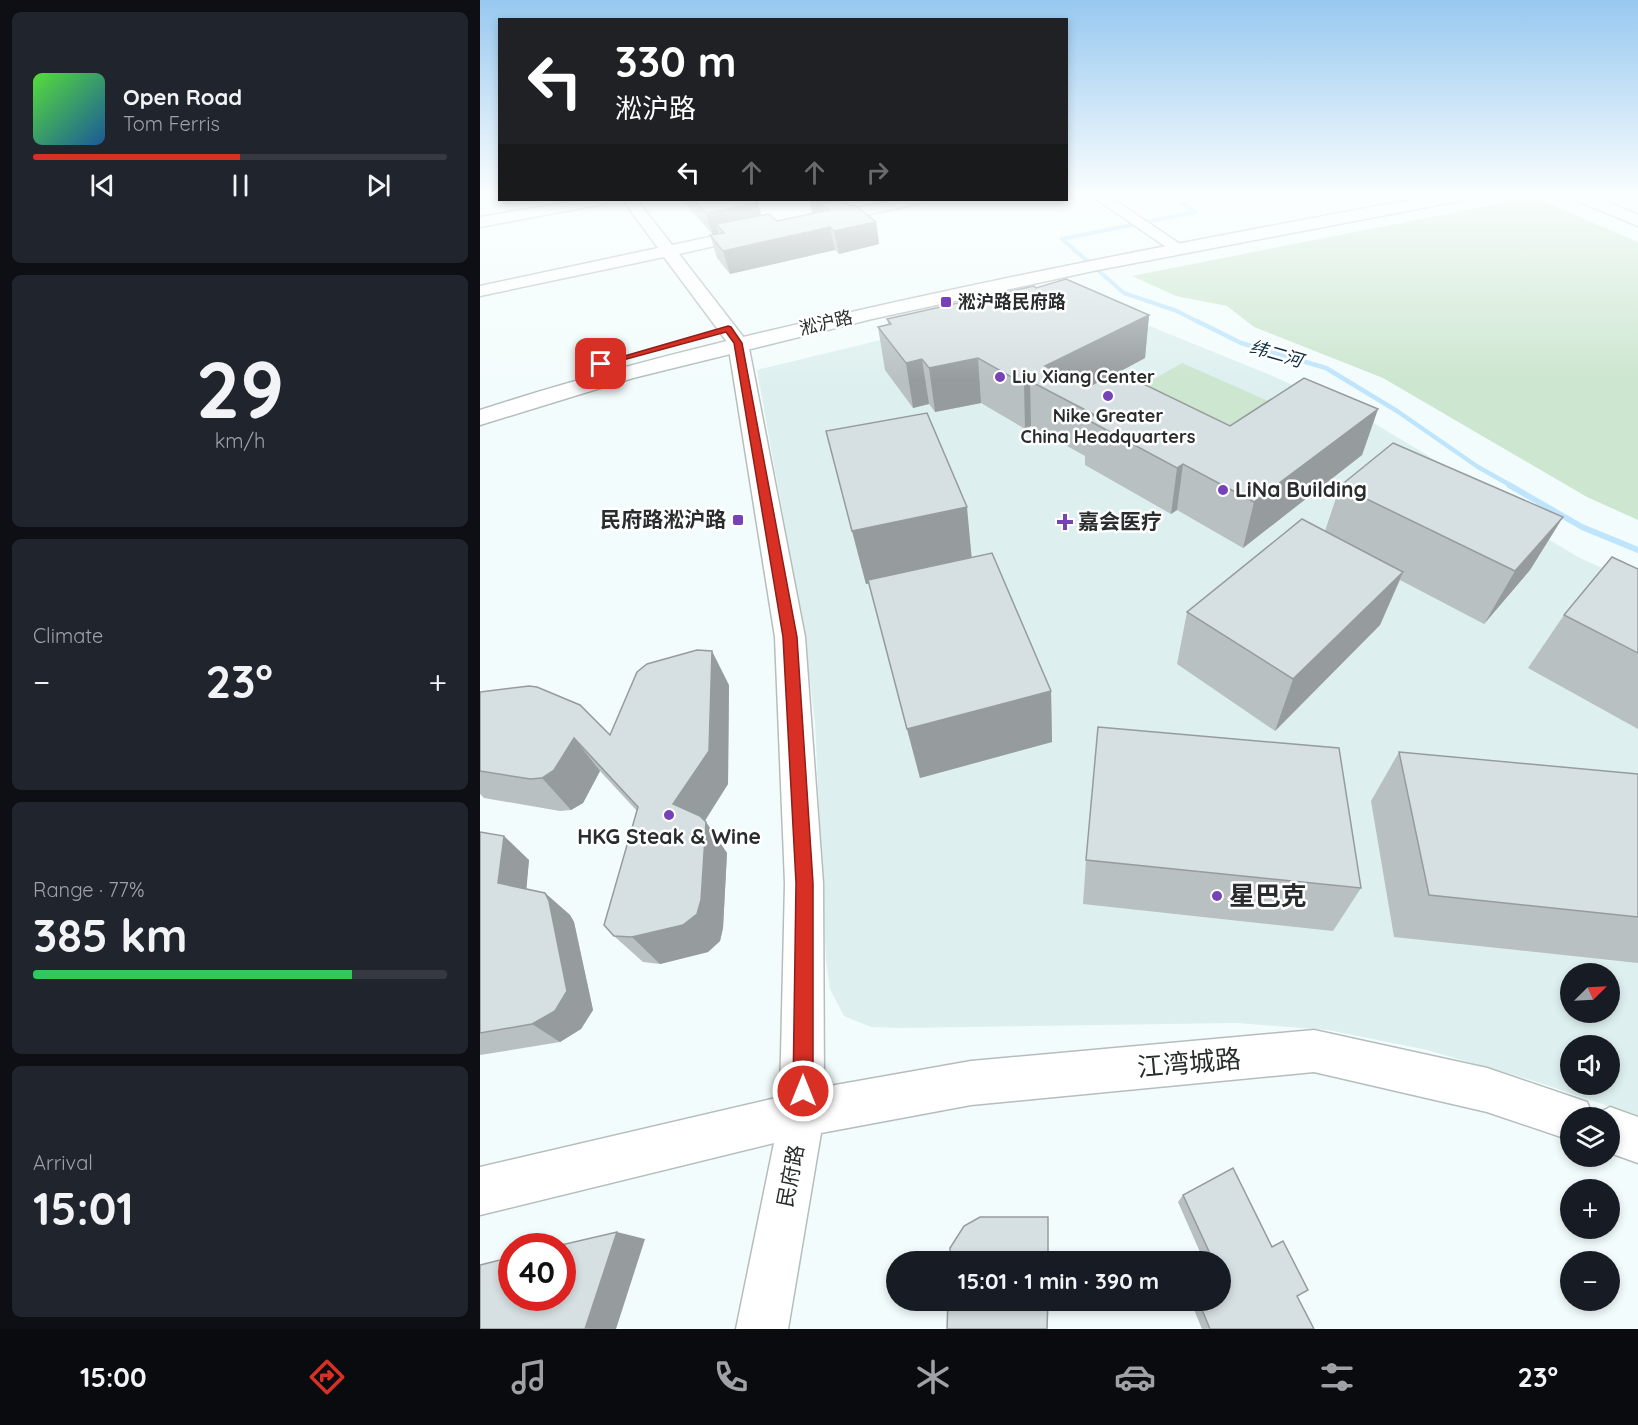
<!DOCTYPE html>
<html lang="en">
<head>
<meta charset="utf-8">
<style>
	:root { --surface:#171b24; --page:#20242c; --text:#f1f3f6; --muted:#9ea1a6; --line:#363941; --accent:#d93025 }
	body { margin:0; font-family:Quicksand,"Noto Sans SC",sans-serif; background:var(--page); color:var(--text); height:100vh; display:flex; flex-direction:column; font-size:22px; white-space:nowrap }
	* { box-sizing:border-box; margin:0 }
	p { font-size:20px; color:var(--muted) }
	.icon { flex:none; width:33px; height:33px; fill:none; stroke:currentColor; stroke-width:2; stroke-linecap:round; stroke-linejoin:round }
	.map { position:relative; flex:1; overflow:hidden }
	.panel { display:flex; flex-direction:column; gap:12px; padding:12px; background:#0d0f14; width:480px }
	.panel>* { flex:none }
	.guide { position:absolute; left:18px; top:18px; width:570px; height:183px; border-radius:0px; box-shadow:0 3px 9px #0003; background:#202124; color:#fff; overflow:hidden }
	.needle { width:39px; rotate:66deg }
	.buttons { position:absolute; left:1080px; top:963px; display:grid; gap:12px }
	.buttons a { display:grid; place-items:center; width:60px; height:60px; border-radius:50%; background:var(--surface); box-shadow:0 3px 9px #0003; font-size:30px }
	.speed { position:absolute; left:18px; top:1233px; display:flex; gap:12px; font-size:30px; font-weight:700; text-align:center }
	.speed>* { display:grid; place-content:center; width:78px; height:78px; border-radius:50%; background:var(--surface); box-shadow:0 3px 9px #0003; line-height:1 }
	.speed .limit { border:9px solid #d22; background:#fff; color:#111 }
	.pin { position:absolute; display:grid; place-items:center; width:51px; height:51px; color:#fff; margin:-26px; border-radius:12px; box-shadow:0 3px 9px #0006 }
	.me { position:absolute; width:66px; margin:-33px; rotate:0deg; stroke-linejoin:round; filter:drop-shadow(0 0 4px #0008) }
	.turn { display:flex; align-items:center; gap:21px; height:126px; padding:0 18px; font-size:27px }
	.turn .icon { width:78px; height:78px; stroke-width:2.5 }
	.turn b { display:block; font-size:42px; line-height:51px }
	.lanes { display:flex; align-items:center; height:57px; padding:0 18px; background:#0003; justify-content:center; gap:30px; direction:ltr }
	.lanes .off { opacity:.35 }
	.big { font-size:45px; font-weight:700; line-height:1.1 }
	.panel .widget { flex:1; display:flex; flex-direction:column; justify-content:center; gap:9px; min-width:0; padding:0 21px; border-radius:9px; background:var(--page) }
	.panel .dial { align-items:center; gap:0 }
	.dial b { font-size:78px; line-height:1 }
	.song { display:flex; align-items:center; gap:18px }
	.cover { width:72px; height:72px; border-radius:9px; background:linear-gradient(135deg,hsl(110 70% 55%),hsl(210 70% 35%)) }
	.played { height:6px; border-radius:3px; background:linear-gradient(90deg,var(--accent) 50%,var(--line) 50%) }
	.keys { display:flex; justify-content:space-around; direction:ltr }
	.heat { display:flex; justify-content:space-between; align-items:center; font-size:33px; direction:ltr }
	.charge { height:9px; border-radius:4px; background:linear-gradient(90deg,#34c759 77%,var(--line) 0) }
	.trip { position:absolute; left:406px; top:1251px; width:345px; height:60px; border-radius:30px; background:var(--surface); box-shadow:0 3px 9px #0003; font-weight:700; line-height:60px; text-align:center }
	.dock { display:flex; height:96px; justify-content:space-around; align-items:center; background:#090b0e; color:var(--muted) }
	.dock .icon { width:42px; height:42px }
	.dock .on { color:var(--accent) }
	.dock b { font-size:27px; color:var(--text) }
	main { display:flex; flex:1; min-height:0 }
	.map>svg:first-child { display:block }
	.built { fill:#ddf0ef; fill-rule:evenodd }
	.green { fill:#cce6cf }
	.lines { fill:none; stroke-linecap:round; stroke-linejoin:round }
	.stream-far2 { stroke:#bfe5fc; stroke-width:4 }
	.stream-far1 { stroke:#bfe5fc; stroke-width:4.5 }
	.stream { stroke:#bfe5fc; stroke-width:6 }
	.minor-casing { stroke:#b5bebd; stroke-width:3 }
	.major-casing { stroke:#b5bebd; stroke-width:3 }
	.minor { fill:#fff; fill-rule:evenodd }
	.major { fill:#fff; fill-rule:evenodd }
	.wall { fill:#b8c0c2 }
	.shaded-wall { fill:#969c9e }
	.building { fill:#d6dfe1; stroke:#969c9e; stroke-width:1.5 }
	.route { fill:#d93025; stroke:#8d1f18; stroke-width:1.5 }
	.poi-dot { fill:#7741b8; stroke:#fff; stroke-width:2 }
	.labels { text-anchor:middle; stroke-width:5; stroke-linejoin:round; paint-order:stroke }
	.far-poi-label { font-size:18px; font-weight:bold; fill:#2a2d2d; stroke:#fff; text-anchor:start }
	.far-street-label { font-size:18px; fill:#2a2d2d; stroke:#fff }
	.far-water-label { font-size:18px; font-style:italic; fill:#0e2e3f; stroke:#fff }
	.poi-label { font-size:21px; font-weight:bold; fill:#2a2d2d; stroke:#fff; text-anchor:start }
	.street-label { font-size:21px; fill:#2a2d2d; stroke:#fff }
	.near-poi-label { font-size:26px; font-weight:bold; fill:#2a2d2d; stroke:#fff; text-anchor:start }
	.near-street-label { font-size:26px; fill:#2a2d2d; stroke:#fff }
</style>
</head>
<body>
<main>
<section class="panel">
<div class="widget">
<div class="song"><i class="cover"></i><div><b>Open Road</b><p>Tom Ferris</p></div></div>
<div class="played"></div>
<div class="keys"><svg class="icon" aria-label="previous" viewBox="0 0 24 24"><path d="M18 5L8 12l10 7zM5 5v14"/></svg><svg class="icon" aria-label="pause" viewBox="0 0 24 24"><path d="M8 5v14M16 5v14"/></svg><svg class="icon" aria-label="next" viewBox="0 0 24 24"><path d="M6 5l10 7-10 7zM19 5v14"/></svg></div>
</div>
<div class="widget dial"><b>29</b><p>km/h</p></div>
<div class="widget"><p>Climate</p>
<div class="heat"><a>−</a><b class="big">23°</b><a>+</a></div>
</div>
<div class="widget"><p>Range · 77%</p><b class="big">385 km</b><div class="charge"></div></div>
<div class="widget"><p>Arrival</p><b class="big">15:01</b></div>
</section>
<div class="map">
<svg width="1158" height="1329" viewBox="0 0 1158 1329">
	<rect width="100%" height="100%" fill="#f3fcfc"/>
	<!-- built -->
	<g class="built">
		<polygon points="0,195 19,195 20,200 61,200 0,211"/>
		<path d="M591 294 795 377 887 419 947 455 1055 531 1098 557 1158 584V1116L1054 1081 947 1050 848 1030 756 1023 420 1028 391 1027 364 1016 350 989 346 960 335 723 325 638 277 370ZM1090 974H1130V1012H1090ZM1090 1046H1130V1084H1090Z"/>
	</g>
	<!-- green -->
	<g class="green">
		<polygon points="1053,197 1158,242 1158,520 1107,497 903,378 774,327 747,306 696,296 652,276"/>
		<polygon points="702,363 804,408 750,446 646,395"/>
	</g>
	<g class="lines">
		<!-- stream-far2 -->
		<polyline class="stream-far2" points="688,195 716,212 582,239 644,293 697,311 720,323"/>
		<!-- stream-far1 -->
		<polyline class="stream-far1" points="717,321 761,343 846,368 917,411 998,467 1032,486"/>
		<!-- stream -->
		<polyline class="stream" points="1029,485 1102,527 1158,550"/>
		<!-- minor casing -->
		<g class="minor-casing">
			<g id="minor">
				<polygon points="610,195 627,195 706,248 704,251 692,251"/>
				<polygon points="102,200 131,200 124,204 0,227 0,217"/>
				<polygon points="143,200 157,200 192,245 273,228 281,233 279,236 199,254 268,343 325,637 343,883 344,1087 491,1061 834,1030 1007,1068 1107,1102 1113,1116 1130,1107 1158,1117 1158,1163 1130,1153 1130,1118 1090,1118 1090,1140 1007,1112 834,1072 491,1105 341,1133 308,1329 256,1329 294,1143 0,1215 0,1167 300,1097 305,883 295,637 248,343 184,257 0,296 0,286 178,248"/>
				<polygon points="418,200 444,200 437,204 343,224 335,219 343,214"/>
			</g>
		</g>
		<!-- major casing -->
		<g class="major-casing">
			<g id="major">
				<path d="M956 195H992L984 200 613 271 392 319 153 378 0 425V410C124 370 250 339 376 311 569 267 763 231 956 195Z"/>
				<polygon points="1088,195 1111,195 1158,215 1158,226 1090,198"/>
			</g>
		</g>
		<!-- minor -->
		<use href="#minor" class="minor"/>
		<!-- major -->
		<use href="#major" class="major"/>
	</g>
	<!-- wall -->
	<g class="wall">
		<polygon points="202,200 274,200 281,215 297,221 332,214 329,200 352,200 352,201 370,206 396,222 399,244 359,254 355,250 250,274 237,258 230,235 233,235"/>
		<polygon points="556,288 669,315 665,358 639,372 750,426 898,409 882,455 763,548 697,510 691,514 605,465 605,456 551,426 545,429 501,403 455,412 449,404 433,408 405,370 398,327 408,324 407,319"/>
		<polygon points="346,431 492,557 571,691 572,742 440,778 389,584 386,584"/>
		<polygon points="860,486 1083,517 1050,570 1004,624 920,580 900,625 795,731 697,664 707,612 845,531"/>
		<polygon points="1158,569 1158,729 1048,668 1084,615"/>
		<polygon points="249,685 248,784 225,821 247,853 243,928 240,941 228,952 180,964 163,962 134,936 157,811 120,771 103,803 91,810 80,811 4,798 0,794 0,692 130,735"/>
		<polygon points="919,752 1158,774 1158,963 914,937 891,801"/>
		<polygon points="0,832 49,860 46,889 65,893 90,915 94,922 113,1010 101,1029 80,1042 0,1055"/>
		<polygon points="606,860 881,888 853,931 603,904"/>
		<polygon points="703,1195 792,1246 803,1241 817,1296 834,1329 722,1329 710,1300 741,1300 698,1202"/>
	</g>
	<!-- shaded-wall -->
	<g class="shaded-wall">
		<polygon points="330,200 352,200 354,211 349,210 341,204 343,213 334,215"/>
		<polygon points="278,203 284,225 236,224 239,234 233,235 226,213"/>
		<polygon points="396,222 399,244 359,254 354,231"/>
		<polygon points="350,227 355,250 250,274 243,251"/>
		<polygon points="669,315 665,358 587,400 565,366"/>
		<polygon points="498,358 501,403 455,412 449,368"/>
		<polygon points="442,359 449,404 433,408 426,363"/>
		<polygon points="550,381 551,426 545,429 544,384"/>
		<polygon points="898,409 882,455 763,548 774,502"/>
		<polygon points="703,464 697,510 691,514 697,468"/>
		<polygon points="487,507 492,561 386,584 372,531"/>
		<polygon points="1083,517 1050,570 1004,624 1035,571"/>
		<polygon points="923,572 900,625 795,731 813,679"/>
		<polygon points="232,651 249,685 248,784 215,836 193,804"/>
		<polygon points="571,691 572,742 440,778 427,729"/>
		<polygon points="94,738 120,771 103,803 91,810 62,778"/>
		<polygon points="226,822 247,853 243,928 240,941 228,952 180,964 152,937"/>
		<polygon points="24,836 49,860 45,905 18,883"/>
		<polygon points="65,893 90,915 94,922 113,1010 101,1029 80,1042 52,1024"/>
		<polygon points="137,1232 165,1239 136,1329 105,1329"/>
	</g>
	<!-- building -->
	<g class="building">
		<polygon points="214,200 274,200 278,203 226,213"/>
		<polygon points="361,200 370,206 375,205 396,222 354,231 350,227 243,251 230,235 244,233 236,224 289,214 297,221 349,210 341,204"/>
		<polygon points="586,279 669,315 565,366 608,387 637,371 750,426 824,378 898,409 774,502 703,464 697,468 606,419 615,415 550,381 544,384 498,358 449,368 442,359 426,363 398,327 411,324 407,319 554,286 556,288"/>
		<polygon points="447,413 487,507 372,531 346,431"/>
		<polygon points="913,443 1083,517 1035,571 860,486"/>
		<polygon points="822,519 923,572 813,679 707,612"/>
		<polygon points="512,553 571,691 427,729 388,580"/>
		<polygon points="1132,557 1158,569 1158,653 1084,615"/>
		<polygon points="217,650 232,651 229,751 193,804 220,816 226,822 221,900 217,914 203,925 152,937 134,936 124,925 158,807 94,738 74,770 62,778 50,779 0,771 0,692 49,686 57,687 100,705 130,735 157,672 167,664"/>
		<polygon points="618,727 859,748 881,888 606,860"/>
		<polygon points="919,752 1158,774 1158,917 949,895"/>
		<polygon points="0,832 24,836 18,883 65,893 69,901 87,991 75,1011 52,1024 0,1033"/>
		<polygon points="753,1168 792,1247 803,1241 828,1290 817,1296 834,1329 730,1329 718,1300 741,1300 741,1262 725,1262 732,1258 703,1195"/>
		<polygon points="500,1217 568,1217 568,1262 470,1262 470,1248 484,1226"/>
		<polygon points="137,1232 105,1329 0,1329 0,1265 32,1257 32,1298 82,1298 82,1246 77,1246"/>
		<polygon points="468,1300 568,1300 567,1329 467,1329"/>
	</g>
	<!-- sky -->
	<linearGradient id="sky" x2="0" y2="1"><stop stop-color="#97c8f0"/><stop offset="0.51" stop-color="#fafefe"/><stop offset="1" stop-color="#fafefe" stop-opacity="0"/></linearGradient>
	<rect width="1158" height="381" fill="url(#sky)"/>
	<!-- route -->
	<polygon class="route" points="248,326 251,327 262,343 317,637 333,883 333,1091 330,1098 323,1101 316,1098 313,1091 316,883 303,637 254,343 246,332 121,366 117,364"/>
	<!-- markers -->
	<g class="poi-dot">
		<rect x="460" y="296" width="12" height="12" rx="3"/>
		<circle cx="520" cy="377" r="6"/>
		<circle cx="628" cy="396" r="6"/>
		<circle cx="743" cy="490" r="6"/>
		<rect x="252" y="514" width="12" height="12" rx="3"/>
		<path d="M582 513h6v6h6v6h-6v6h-6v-6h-6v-6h6z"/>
		<circle cx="189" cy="815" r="6"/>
		<circle cx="737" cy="896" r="6"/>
	</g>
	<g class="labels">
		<!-- far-poi labels -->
		<g class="far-poi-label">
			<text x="478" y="308">淞沪路民府路</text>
			<text x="532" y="383">Liu Xiang Center</text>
			<text x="628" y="422" text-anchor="middle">Nike Greater<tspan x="628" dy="21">China Headquarters</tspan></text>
		</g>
		<!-- far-street labels -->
		<g class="far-street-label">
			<text transform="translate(346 323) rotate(-13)" y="6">淞沪路</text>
		</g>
		<!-- far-water labels -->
		<g class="far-water-label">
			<text transform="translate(796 354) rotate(16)" y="6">纬二河</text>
		</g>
		<!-- poi labels -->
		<g class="poi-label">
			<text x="755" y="497">LiNa Building</text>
			<text x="246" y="527" text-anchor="end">民府路淞沪路</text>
			<text x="598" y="529">嘉会医疗</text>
			<text x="189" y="844" text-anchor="middle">HKG Steak &amp; Wine</text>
		</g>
		<!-- street labels -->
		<g class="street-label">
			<text transform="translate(311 1176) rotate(-79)" y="7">民府路</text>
		</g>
		<!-- near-poi labels -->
		<g class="near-poi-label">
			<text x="749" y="905">星巴克</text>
		</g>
		<!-- near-street labels -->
		<g class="near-street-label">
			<text transform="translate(709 1063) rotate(-5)" y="9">江湾城路</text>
		</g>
	</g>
</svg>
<div class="buttons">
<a><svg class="needle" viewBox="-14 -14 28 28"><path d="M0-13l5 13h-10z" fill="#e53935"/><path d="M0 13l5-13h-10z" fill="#9ea1a6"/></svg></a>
<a><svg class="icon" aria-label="sound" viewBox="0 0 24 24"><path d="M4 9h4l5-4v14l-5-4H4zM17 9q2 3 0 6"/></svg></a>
<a><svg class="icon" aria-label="layers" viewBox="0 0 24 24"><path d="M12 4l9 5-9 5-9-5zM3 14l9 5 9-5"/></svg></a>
<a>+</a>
<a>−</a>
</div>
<div class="speed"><div class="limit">40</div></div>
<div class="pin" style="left:121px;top:364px;background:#d93025"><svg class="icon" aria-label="arrive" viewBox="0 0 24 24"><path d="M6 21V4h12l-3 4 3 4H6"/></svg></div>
<svg class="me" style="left:323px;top:1091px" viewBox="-20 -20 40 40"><circle r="17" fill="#d93025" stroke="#fff" stroke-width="3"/><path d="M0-11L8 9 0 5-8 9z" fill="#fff"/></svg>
<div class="trip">15:01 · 1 min · 390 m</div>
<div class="guide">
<div class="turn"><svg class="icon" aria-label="left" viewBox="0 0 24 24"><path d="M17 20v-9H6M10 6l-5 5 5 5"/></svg><div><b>330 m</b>淞沪路</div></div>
<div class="lanes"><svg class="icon" aria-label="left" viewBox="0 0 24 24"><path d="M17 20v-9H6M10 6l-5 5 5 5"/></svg><svg class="icon off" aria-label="ahead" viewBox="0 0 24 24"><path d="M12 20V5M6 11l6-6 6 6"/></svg><svg class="icon off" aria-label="ahead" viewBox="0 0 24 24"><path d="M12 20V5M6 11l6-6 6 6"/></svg><svg class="icon off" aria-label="right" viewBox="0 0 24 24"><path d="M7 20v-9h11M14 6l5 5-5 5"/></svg></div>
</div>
</div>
</main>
<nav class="dock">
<b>15:00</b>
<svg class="icon on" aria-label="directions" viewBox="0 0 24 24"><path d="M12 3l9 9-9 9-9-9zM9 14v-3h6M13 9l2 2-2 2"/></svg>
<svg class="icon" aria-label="music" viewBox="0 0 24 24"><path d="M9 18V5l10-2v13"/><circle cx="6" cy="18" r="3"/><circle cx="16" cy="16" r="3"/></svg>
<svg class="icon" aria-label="phone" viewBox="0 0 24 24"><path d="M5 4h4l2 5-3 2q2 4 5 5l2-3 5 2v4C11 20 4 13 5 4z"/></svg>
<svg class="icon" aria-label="climate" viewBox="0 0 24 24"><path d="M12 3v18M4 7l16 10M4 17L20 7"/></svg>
<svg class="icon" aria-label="car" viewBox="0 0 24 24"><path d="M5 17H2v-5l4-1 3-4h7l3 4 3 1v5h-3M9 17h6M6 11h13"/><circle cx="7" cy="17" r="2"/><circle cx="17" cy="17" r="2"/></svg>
<svg class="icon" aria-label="filters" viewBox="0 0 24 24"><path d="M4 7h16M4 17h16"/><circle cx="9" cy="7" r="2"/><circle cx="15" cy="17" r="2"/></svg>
<b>23°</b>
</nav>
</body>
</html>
